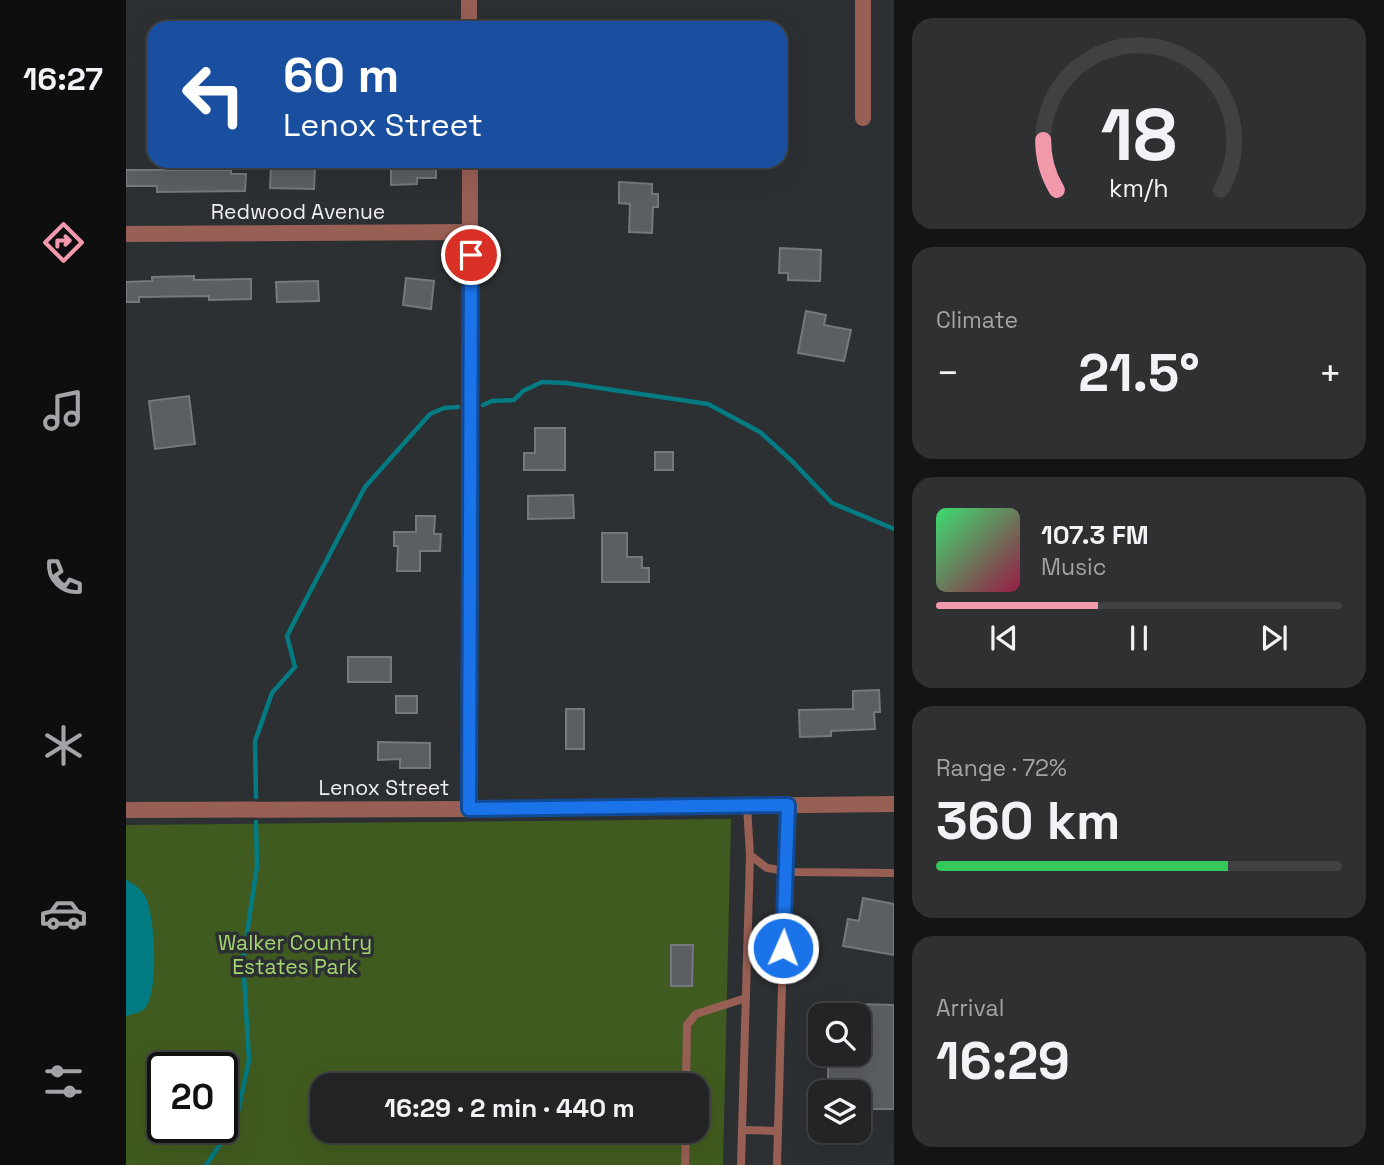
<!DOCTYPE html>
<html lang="en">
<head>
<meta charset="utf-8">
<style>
	:root { --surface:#222426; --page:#2e3032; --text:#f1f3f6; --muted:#a2a4a7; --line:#3f4143; --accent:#f29aac }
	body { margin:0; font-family:"Space Grotesk",sans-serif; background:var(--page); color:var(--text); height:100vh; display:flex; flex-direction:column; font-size:26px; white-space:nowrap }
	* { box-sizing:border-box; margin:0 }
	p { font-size:23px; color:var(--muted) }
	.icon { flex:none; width:38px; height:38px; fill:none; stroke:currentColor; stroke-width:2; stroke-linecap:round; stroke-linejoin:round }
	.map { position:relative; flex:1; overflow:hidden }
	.sheet { display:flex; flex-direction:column; gap:18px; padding:18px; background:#131415; width:490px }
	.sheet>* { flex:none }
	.hud { position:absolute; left:21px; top:21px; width:640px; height:147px; border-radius:21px; box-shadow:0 7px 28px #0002,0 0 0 2px var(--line); background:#1a4fa0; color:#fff; overflow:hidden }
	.fabs { position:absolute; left:682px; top:1003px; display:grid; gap:14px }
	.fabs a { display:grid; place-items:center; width:63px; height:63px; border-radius:14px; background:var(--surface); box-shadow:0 7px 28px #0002,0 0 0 2px var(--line); font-size:35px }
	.speed { position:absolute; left:21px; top:1052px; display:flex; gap:14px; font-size:35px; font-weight:700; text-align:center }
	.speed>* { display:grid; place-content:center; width:91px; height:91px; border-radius:50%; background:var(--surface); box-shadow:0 7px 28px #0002,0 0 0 2px var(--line); line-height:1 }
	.speed .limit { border:4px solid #111; border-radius:10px; background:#fff; color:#111 }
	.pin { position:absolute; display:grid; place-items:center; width:60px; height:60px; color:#fff; margin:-30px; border:4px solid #fff; border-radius:50%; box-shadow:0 2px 7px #0007 }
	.me { position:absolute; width:77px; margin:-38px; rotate:2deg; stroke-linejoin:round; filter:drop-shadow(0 0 5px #0008) }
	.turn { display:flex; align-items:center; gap:24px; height:147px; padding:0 21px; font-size:32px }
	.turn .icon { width:91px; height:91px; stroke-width:2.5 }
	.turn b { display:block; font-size:49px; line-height:60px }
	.big { font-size:52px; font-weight:600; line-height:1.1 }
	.sheet .tile { flex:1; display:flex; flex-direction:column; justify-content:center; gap:10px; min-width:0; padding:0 24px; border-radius:21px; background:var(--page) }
	.sheet .dial { align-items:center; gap:0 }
	.dial svg { height:182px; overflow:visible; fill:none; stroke:var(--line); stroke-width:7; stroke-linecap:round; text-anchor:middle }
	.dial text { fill:var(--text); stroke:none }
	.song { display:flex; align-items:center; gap:21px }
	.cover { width:84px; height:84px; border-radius:10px; background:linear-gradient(135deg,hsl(140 70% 55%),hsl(340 70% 35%)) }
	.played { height:7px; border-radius:4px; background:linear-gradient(90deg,var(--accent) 40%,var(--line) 40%) }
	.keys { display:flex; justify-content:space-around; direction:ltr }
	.heat { display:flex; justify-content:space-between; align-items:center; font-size:38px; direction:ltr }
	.charge { height:10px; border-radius:5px; background:linear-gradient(90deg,#34c759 72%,var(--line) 0) }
	.trip { position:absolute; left:184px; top:1073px; width:399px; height:70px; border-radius:21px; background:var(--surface); box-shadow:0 7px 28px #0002,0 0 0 2px var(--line); font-weight:600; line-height:70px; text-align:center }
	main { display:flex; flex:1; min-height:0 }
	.tabs { display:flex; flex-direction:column; width:126px; justify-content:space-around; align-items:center; background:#0e0e0f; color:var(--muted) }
	.tabs .icon { width:49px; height:49px }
	.tabs .current { color:var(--accent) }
	.tabs b { font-size:32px; color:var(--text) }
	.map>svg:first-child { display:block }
	.green { fill:#405b1f; fill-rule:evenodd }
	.water { fill:#027b83 }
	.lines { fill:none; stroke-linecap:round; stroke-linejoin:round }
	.stream { stroke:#027b83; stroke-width:4.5 }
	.building { fill:#5b5e62; stroke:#75787c; stroke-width:2 }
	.lane { stroke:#985f54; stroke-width:8 }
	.street { stroke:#985f54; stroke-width:16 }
	.route-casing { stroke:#114b97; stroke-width:18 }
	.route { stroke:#1a73e8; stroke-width:12 }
	.labels { text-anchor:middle; stroke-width:7; stroke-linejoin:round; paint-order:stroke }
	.street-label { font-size:21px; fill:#eeeff2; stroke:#2d3033 }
	.park-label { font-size:21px; fill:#a4d56e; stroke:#2d3033 }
</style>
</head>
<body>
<main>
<nav class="tabs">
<b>16:27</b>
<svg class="icon current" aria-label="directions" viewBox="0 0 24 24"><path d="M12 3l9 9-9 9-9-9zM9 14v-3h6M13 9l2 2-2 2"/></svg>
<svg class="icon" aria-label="music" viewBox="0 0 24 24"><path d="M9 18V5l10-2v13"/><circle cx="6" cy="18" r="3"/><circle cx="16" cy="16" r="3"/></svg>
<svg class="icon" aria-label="phone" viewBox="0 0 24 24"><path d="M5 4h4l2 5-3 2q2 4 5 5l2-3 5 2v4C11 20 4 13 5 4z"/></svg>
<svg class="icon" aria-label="climate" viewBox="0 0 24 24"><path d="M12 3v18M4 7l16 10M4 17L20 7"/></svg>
<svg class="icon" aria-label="car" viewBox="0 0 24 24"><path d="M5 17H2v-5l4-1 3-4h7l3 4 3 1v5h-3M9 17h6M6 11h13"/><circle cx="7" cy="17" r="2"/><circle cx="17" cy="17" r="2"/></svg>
<svg class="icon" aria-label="filters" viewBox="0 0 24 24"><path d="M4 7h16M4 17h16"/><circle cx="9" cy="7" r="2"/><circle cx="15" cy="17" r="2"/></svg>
</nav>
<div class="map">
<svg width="768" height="1165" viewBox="0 0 768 1165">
	<rect width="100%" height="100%" fill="#2d3033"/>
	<!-- green -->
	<path class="green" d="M605 819 597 1165H0V825ZM37 1068H96V1127H37ZM196 1085H570V1130H196Z"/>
	<!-- water -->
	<path class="water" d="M0 880C9 884 16 890 20 898 29 917 33 990 20 1007 15 1013 7 1014 0 1016Z"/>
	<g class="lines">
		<!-- stream -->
		<g class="stream">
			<polyline points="357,405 366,401 388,400 397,391 416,382 440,383 582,404 634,432 666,461 706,503 768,529"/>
			<polyline points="130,797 129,741 146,693 169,667 161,636 166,626 239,487 304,414 318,408 332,407"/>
			<polyline points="80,1165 110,1121 123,1060 117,960 131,866 130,822"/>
		</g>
	</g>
	<!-- building -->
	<g class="building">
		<polygon points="265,161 310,161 310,178 291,178 291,184 265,185"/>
		<polygon points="145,164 189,168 188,189 144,188"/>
		<polygon points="0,170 105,170 105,174 120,174 119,191 31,192 31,186 0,186"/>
		<polygon points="493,182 526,184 526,194 532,194 532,207 527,207 526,233 503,232 504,204 493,203"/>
		<polygon points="654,248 695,250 694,281 662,280 662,273 653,273"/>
		<polygon points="68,276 68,280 125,279 125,299 83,300 83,296 13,297 13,302 0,302 0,282 26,281 26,277"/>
		<polygon points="280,278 308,281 305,309 277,305"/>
		<polygon points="192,281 193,301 151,302 150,282"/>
		<polygon points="680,311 700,315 698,325 725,330 718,361 672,353"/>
		<polygon points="63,396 69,444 29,449 23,401"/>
		<polygon points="409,428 439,428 439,470 398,470 398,453 409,453"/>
		<rect x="529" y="452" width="18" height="18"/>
		<polygon points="447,495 448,518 402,519 402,496"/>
		<polygon points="290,516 309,516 308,534 315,534 314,551 294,551 294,571 271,571 272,546 268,546 268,532 290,532"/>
		<polygon points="476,533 501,533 501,557 516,557 516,568 523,568 523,582 476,582"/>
		<rect x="222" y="657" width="43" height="25"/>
		<polygon points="753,690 754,712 748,712 749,729 705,731 705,736 674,737 673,710 727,709 727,691"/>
		<rect x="270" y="696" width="21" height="17"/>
		<rect x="440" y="709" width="18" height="40"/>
		<polygon points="252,742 304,743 304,768 274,768 274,759 252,760"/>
		<polygon points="737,898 768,904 768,955 717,946 722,919 733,921"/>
		<polygon points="545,945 567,945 566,986 545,986"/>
		<polygon points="733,1004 768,1005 768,1109 733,1109 733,1092 702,1092 702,1054 733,1054"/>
	</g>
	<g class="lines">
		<!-- lane -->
		<g class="lane">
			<polyline points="621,806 624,855 641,868 666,872 768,873"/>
			<polyline points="560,1085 561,1025 570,1014 620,998"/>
			<polyline points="616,1130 652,1131"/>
			<polyline points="559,1165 560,1130"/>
			<polyline points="615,1165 624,855"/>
			<polyline points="651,1165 661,805"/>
		</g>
		<!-- street -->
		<g class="street">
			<polyline points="343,0 343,28"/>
			<polyline points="737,0 737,118"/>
			<polyline points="0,234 345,232"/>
			<polyline points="343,809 344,161"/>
			<polyline points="0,810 343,809 768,804"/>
		</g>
	</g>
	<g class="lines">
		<!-- route casing -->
		<g class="route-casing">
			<polyline id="route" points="345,255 343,809 662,805 657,948"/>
		</g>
		<!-- route -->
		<use href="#route" class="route"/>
	</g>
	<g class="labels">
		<!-- street labels -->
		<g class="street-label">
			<text x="172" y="219">Redwood Avenue</text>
			<text x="258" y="795">Lenox Street</text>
		</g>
		<!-- park labels -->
		<g class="park-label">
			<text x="169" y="950">Walker Country<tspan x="169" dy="24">Estates Park</tspan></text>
		</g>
	</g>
</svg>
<div class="fabs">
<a><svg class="icon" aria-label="search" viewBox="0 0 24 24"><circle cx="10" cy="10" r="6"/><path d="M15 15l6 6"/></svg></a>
<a><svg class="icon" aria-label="layers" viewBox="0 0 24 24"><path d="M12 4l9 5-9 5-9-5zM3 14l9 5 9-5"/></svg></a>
</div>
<div class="speed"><div class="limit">20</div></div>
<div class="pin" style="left:345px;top:255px;background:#d93025"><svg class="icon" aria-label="arrive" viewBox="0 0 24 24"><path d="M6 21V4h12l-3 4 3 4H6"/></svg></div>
<svg class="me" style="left:657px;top:948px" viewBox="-20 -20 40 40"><circle r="17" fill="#1a73e8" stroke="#fff" stroke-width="3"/><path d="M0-11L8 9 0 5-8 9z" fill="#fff"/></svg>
<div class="trip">16:29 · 2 min · 440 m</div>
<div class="hud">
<div class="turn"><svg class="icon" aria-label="left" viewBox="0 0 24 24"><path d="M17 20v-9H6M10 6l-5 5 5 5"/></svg><div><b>60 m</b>Lenox Street</div></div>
</div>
</div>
<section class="sheet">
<div class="tile dial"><svg viewBox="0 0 100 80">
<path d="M14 69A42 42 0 1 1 86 69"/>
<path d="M14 69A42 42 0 0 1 8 47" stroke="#f29aac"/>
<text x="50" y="56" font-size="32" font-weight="700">18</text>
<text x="50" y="72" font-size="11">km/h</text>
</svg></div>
<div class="tile"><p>Climate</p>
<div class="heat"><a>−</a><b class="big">21.5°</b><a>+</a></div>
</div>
<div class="tile">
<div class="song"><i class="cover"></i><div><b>107.3 FM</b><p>Music</p></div></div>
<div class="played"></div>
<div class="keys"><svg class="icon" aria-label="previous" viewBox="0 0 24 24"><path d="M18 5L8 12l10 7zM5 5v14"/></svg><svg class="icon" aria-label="pause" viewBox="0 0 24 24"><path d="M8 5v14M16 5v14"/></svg><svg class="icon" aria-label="next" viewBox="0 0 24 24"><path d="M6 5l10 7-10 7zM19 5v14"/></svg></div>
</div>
<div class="tile"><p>Range · 72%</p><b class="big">360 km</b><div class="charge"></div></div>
<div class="tile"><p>Arrival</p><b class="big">16:29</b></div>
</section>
</main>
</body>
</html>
